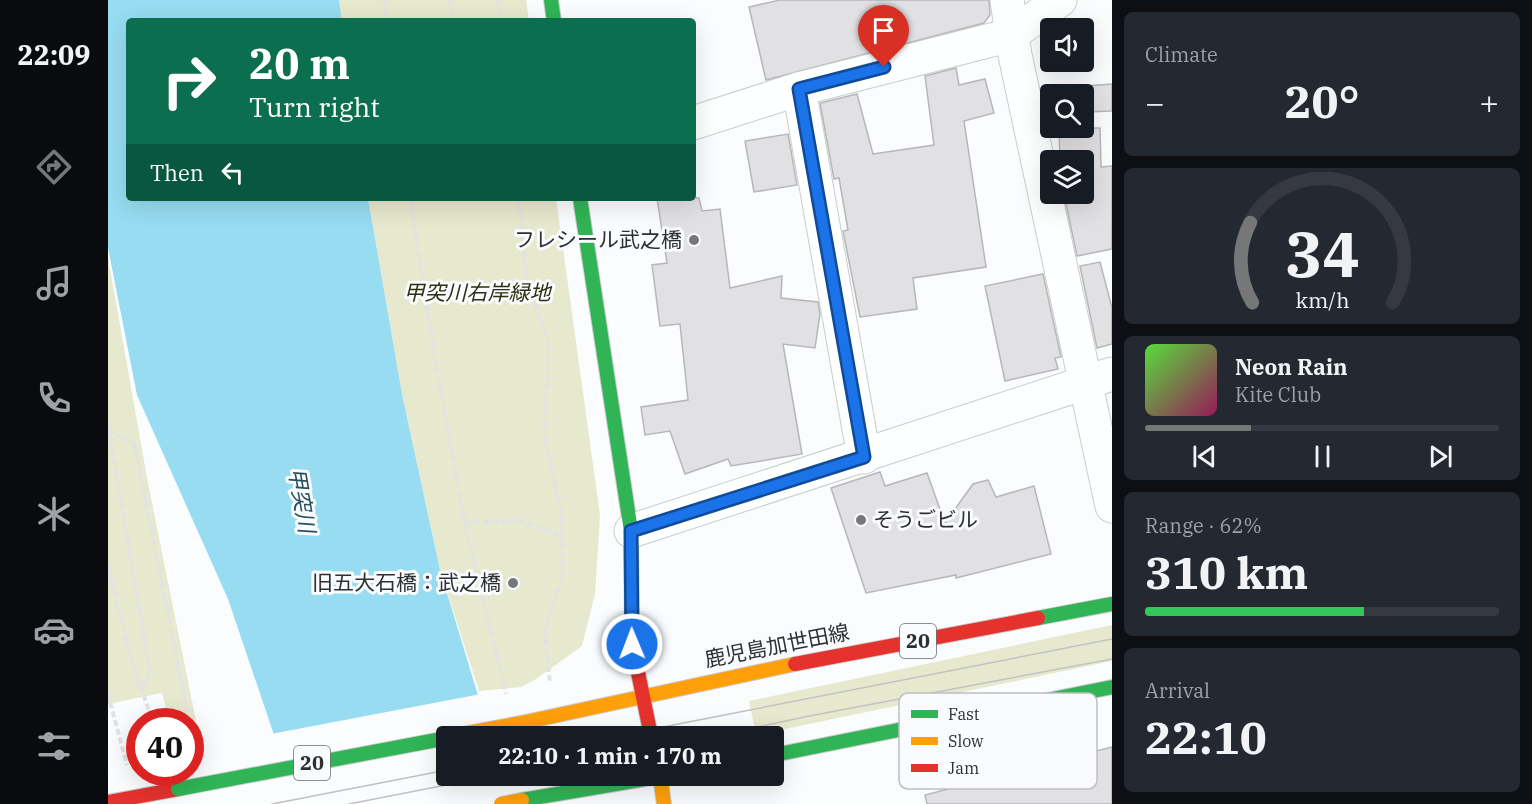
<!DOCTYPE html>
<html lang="en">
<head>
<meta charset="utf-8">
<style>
	:root { --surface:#171b24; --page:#242831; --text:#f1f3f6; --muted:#9ea1a6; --line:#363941; --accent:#757779 }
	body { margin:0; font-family:"IBM Plex Serif","Noto Sans JP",serif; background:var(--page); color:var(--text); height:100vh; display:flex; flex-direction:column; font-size:22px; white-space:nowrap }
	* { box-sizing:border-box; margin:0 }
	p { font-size:20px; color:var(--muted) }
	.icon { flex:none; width:33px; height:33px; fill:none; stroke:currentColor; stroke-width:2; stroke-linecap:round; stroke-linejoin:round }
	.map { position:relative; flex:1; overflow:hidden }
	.side { display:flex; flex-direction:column; gap:12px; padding:12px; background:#0d0f14; width:420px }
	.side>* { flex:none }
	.hud { position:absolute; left:18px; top:18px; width:570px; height:183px; border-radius:6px; box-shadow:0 6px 24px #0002; background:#0b6e4f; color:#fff; overflow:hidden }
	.buttons { position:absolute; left:932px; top:18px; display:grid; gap:12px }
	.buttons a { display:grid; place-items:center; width:54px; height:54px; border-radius:6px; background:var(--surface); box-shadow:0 6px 24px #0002; font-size:30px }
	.speed { position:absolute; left:18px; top:708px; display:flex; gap:12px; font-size:30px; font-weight:700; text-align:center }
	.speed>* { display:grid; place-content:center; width:78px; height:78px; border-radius:50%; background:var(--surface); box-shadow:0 6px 24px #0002; line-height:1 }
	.speed .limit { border:9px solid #d22; background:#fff; color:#111 }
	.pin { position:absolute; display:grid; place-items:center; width:51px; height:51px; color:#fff; margin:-62px -26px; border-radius:50% 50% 50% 0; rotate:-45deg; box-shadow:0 0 6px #0007 }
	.pin .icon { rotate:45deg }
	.me { position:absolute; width:66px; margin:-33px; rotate:359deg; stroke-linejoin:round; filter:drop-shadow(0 0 4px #0008) }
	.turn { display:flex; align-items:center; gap:21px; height:126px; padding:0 24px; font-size:27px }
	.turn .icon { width:78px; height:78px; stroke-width:2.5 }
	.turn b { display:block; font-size:42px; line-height:51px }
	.then { display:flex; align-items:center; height:57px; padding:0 24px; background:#0003; gap:12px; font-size:22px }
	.big { font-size:45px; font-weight:700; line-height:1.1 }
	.side .widget { flex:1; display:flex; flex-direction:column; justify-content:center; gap:9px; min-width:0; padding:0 21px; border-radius:9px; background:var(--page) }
	.side .dial { align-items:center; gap:0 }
	.dial svg { height:156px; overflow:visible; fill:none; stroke:var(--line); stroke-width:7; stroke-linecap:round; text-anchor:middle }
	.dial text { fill:var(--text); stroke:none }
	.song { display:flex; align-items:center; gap:18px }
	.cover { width:72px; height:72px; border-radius:9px; background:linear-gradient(135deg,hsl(110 70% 55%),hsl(330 70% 35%)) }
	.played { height:6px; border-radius:3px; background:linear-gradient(90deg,var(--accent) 30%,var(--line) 30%) }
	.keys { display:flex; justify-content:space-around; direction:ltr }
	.heat { display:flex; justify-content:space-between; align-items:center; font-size:33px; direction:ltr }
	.charge { height:9px; border-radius:4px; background:linear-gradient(90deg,#34c759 62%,var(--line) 0) }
	.trip { position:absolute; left:328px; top:726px; width:348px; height:60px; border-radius:6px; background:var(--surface); box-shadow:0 6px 24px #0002; font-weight:700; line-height:60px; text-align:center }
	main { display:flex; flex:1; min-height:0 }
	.dock { display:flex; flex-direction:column; width:108px; justify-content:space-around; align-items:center; background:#090b0e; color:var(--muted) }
	.dock .icon { width:42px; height:42px }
	.dock .on { color:var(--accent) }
	.dock b { font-size:27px; color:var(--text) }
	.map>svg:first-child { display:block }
	.green { fill:#e7e9ce }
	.water { fill:#97dcf1 }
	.pier { fill:#fafcfe }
	.building { fill:#e1e1e3; stroke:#b6b7b9; stroke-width:1.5 }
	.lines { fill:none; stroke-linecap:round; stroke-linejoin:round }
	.street-casing { stroke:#caccce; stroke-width:35 }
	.fast-casing { stroke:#caccce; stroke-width:16 }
	.slow-casing { stroke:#caccce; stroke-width:16 }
	.jam-casing { stroke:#caccce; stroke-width:16 }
	.path { stroke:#e2e2e3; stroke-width:4; stroke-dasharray:6 3; stroke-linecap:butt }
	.street { stroke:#feffff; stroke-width:33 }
	.fast { stroke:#30b455; stroke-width:14 }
	.slow { stroke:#ff9f0a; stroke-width:14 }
	.jam { stroke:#e5322d; stroke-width:14 }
	.tram { stroke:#c1c1c2; stroke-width:1.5 }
	.fast-bridge-casing { stroke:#caccce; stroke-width:16; stroke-linecap:butt }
	.slow-bridge-casing { stroke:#caccce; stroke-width:16; stroke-linecap:butt }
	.fast-bridge { stroke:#30b455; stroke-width:14 }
	.slow-bridge { stroke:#ff9f0a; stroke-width:14 }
	.route-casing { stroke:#114b97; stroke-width:15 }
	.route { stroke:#1a73e8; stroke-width:10 }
	.poi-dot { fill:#757779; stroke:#f9fbff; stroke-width:2 }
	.labels { text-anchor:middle; stroke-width:6; stroke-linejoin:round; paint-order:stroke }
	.shield { fill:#f9fbff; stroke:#6a6c6f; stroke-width:1.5 }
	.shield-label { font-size:20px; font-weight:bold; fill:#2d2f31 }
	.poi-label { font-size:21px; fill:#2d2f31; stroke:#f9fbff; text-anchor:end }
	.park-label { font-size:21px; font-style:italic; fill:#2e2f0d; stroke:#f9fbff }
	.street-label { font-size:21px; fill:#2d2f31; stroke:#f9fbff }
	.water-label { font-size:22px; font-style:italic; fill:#25505d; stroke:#f9fbff }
	.key { fill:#f9fbff; stroke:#bcbec1; stroke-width:1.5 }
	.key-label { font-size:16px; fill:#2d2f31 }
</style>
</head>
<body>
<main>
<nav class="dock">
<b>22:09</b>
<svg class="icon on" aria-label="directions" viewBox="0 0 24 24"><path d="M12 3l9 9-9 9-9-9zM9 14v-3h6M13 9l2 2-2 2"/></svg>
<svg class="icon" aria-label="music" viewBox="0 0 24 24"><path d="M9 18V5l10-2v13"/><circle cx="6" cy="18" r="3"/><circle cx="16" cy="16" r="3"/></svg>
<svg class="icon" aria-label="phone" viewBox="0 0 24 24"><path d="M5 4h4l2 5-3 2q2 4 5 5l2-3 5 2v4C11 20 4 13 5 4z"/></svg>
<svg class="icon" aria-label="climate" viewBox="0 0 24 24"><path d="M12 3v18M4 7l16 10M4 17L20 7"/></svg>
<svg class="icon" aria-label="car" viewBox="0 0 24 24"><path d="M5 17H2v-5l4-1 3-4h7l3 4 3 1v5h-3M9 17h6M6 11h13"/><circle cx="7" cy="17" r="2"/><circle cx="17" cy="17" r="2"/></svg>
<svg class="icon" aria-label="filters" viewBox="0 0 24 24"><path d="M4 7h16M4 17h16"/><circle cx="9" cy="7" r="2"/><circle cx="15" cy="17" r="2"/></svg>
</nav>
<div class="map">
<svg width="1004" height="804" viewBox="0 0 1004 804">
	<rect width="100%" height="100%" fill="#fafcfe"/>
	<!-- green -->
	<g class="green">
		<polygon points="231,0 418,0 421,21 234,21"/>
		<polygon points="260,198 448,198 492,515 487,594 474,646 428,679 413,687 371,691 332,570 294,394"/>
		<polygon points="0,257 39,478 92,741 83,745 82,722 61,721 54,693 0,704"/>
		<polygon points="1004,625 1004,661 648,735 641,701"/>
	</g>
	<!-- water -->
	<polygon class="water" points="0,0 231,0 234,21 21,21 21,198 260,198 294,394 332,570 372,702 339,736 339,776 173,804 165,732 120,599 29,395 0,248"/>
	<!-- pier -->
	<polygon class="pier" points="373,694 378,736 339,736 339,776 381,776 383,804 170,804 163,734"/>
	<!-- building -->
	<g class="building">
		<polygon points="672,0 881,0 882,15 876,23 658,80 641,7"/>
		<polygon points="848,68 851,85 877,79 886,113 856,121 878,267 805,278 809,309 752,317 735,231 740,230 731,178 726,179 712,103 749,94 765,154 826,145 817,76"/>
		<polygon points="1004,84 1004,111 979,112 978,86"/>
		<polygon points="951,128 992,128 993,167 1004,166 1004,249 969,256 956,194 975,194 975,160 952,160"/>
		<polygon points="680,134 689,185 646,192 637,141"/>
		<polygon points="549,198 591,198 594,211 612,209 622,288 674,276 673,298 710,302 712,314 707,348 675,344 694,454 623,466 620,459 577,474 562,431 537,435 533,407 580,400 572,324 552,326 544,265 559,263"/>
		<polygon points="992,262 1004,308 1004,344 989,348 972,266"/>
		<polygon points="935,274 953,357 947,358 950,369 897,381 877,286"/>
		<polygon points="772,472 777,486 819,473 837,523 865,484 880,480 888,497 926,486 943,554 848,578 848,575 758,593 723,488"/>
		<polygon points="1004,747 1004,804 819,804 817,795"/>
	</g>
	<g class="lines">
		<!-- street casing -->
		<g class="street-casing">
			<g id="street">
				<polyline points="899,0 907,55 1004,506"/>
				<polyline points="691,89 756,457"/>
				<polyline points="585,123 691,89 903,35 952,0"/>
				<polyline points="523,531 1004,374"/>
			</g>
		</g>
		<!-- fast casing -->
		<g class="fast-casing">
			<g id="fast">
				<polyline points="443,0 446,21"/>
				<polyline points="472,198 523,531 524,629"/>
				<polyline points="930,618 1004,604"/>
				<polyline points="666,755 1004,687"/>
				<polyline points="414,800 555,776"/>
			</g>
		</g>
		<!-- slow casing -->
		<g class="slow-casing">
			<g id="slow">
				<polyline points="413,723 687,664"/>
				<polyline points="552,776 556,804"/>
			</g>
		</g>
		<!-- jam casing -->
		<g class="jam-casing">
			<g id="jam">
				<polyline points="524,629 524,643 543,736"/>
				<polyline points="687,664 930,618"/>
				<polyline points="0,802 70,789"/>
			</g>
		</g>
		<!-- path -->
		<g class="path">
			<polyline points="277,0 279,21"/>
			<polyline points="342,0 344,21"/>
			<polyline points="390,0 392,21"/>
			<polyline points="302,198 330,377 357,523 398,694"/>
			<polyline points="411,198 419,281 441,345 436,434 454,516 455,575 437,632 442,683"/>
			<polyline points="0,422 1,432 26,443 81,722"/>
			<polyline points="1,432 42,672 34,689"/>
			<polyline points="357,523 410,520 454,536"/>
			<polyline points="0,565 21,654 45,722"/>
			<polyline points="0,694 19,765"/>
			<polyline points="82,727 86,753"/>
		</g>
		<!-- street -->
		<use href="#street" class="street"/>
		<!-- fast -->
		<use href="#fast" class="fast"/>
		<!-- slow -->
		<use href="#slow" class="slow"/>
		<!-- jam -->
		<use href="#jam" class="jam"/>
		<!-- tram -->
		<g class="tram">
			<polyline points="509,736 1004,639"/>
			<polyline points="607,736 701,716 1004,659"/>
			<polyline points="164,804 339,770"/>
			<polyline points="241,804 384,776"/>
		</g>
		<!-- fast-bridge casing -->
		<g class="fast-bridge-casing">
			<polyline id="fast-bridge" points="70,789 339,738"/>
		</g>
		<!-- slow-bridge casing -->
		<g class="slow-bridge-casing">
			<g id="slow-bridge">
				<polyline points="344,736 413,723"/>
				<polyline points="393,804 414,800"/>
			</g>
		</g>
		<!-- fast-bridge -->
		<use href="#fast-bridge" class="fast-bridge"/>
		<!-- slow-bridge -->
		<use href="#slow-bridge" class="slow-bridge"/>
	</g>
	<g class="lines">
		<!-- route casing -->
		<g class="route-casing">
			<polyline id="route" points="524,644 523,531 756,457 691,89 776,67"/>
		</g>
		<!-- route -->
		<use href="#route" class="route"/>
	</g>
	<!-- markers -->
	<g class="poi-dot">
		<circle cx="586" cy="240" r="6"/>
		<circle cx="753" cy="520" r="6"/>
		<circle cx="405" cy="583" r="6"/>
	</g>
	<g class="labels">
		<!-- shield labels -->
		<g class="shield">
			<rect x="792" y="624" width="36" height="34" rx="4.5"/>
			<rect x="186" y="746" width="36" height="34" rx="4.5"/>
		</g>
		<g class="shield-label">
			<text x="810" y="648">20</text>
			<text x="204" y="770">20</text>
		</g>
		<!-- poi labels -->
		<g class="poi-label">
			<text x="574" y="247">フレシール武之橋</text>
			<text x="765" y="527" text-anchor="start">そうごビル</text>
			<text x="393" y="590">旧五大石橋：武之橋</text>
		</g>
		<!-- park labels -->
		<g class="park-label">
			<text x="369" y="300">甲突川右岸緑地</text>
		</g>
		<!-- street labels -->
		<g class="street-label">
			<text transform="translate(669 646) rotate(-11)" y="7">鹿児島加世田線</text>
		</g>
		<!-- water labels -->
		<g class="water-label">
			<text transform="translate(194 500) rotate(80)" y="8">甲突川</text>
		</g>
	</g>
	<!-- legend -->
	<rect x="791" y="693" width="198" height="96" rx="9" class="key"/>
	<rect x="803" y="710" width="27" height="8" fill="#30b455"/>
	<rect x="803" y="737" width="27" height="8" fill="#ff9f0a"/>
	<rect x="803" y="764" width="27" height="8" fill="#e5322d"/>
	<g class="key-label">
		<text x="840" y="720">Fast</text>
		<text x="840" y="747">Slow</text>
		<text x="840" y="774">Jam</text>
	</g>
</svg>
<div class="buttons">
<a><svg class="icon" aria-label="sound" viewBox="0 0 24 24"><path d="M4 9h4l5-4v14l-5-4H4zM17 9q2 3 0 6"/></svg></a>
<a><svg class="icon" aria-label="search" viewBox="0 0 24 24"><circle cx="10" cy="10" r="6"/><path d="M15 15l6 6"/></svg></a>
<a><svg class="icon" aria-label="layers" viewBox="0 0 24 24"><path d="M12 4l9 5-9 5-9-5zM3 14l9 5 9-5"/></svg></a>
</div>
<div class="speed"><div class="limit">40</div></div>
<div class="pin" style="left:776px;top:67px;background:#d93025"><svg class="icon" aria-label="arrive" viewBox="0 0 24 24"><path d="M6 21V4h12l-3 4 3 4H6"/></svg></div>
<svg class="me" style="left:524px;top:644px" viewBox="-20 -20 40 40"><circle r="17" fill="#1a73e8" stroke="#fff" stroke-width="3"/><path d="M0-11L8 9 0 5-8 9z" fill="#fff"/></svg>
<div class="trip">22:10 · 1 min · 170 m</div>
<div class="hud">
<div class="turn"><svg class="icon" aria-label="right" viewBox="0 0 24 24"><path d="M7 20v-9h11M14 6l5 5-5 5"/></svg><div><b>20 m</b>Turn right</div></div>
<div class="then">Then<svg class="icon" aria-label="left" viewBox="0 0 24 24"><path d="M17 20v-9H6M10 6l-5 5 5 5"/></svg></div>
</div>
</div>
<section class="side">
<div class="widget"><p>Climate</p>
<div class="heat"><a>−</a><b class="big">20°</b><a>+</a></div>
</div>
<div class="widget dial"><svg viewBox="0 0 100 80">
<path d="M14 69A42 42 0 1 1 86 69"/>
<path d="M14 69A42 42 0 0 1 13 28" stroke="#757779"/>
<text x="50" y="56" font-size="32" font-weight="700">34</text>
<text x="50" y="72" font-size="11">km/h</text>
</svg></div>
<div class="widget">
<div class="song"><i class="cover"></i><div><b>Neon Rain</b><p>Kite Club</p></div></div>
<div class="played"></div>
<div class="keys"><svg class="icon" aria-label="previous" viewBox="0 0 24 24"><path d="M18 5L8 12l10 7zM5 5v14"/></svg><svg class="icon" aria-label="pause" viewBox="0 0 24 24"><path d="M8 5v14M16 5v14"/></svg><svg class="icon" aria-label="next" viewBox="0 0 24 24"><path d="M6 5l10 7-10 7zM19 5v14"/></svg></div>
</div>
<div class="widget"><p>Range · 62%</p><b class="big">310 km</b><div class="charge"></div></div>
<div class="widget"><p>Arrival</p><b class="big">22:10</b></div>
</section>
</main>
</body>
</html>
